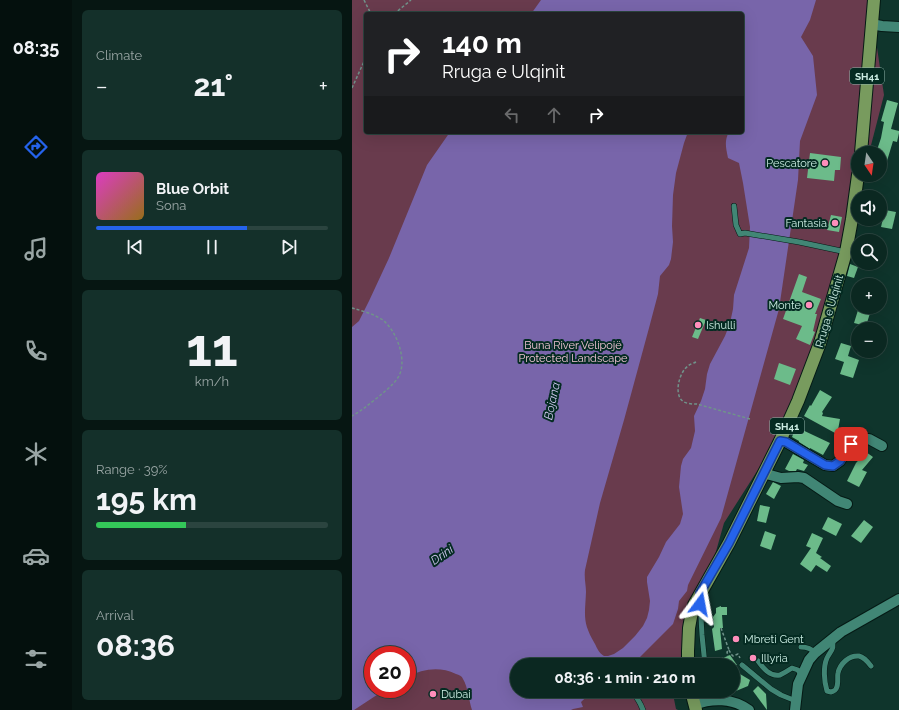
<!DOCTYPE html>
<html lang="en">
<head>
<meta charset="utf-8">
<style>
	:root { --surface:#0b2821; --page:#14302a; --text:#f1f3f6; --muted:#9aa6a5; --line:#2b443f; --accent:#2563eb }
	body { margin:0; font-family:Raleway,sans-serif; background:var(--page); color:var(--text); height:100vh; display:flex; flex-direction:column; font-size:15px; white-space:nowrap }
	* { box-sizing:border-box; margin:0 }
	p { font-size:13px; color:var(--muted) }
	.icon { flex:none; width:22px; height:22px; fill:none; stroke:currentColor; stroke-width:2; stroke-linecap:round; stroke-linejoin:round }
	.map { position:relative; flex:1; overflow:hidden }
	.side { display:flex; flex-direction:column; gap:10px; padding:10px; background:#061612; width:280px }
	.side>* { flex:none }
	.hud { position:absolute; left:12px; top:12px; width:380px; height:122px; border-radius:4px; box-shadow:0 4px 16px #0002,0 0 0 1px var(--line); background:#202124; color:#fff; overflow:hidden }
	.needle { width:26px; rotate:167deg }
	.buttons { position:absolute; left:499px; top:146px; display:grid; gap:8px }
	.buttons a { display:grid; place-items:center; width:36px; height:36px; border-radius:50%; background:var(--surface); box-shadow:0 4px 16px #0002,0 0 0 1px var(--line); font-size:20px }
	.speed { position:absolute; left:12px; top:646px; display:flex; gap:8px; font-size:20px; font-weight:700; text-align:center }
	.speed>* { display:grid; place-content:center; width:52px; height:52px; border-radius:50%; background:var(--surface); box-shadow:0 4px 16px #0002,0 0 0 1px var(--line); line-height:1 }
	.speed .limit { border:6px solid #d22; background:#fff; color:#111 }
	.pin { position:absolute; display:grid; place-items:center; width:34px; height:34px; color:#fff; margin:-17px; border-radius:8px; box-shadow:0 2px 6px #0006 }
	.me { position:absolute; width:44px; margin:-22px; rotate:13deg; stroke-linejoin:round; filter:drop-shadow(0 0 3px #0008) }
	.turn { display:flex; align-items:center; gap:14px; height:84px; padding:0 12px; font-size:18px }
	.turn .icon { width:52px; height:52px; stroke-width:2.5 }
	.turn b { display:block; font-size:28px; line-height:34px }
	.lanes { display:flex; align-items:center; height:38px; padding:0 12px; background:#0003; justify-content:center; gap:20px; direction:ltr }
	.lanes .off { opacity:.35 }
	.big { font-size:30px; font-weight:700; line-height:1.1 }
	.side .tile { flex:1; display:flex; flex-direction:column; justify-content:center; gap:6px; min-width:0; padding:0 14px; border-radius:6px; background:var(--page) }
	.side .dial { align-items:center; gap:0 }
	.dial b { font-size:52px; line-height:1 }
	.song { display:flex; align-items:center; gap:12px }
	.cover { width:48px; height:48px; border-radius:6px; background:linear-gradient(135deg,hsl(310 70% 55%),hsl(40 70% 35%)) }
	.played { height:4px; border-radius:2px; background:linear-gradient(90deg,var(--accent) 65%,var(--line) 65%) }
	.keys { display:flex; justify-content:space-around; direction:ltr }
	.heat { display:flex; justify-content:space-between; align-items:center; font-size:22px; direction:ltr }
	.charge { height:6px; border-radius:3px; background:linear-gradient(90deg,#34c759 39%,var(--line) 0) }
	.trip { position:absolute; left:158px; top:658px; width:230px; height:40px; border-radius:20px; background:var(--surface); box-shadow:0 4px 16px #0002,0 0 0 1px var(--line); font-weight:700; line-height:40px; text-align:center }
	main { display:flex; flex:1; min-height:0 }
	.tab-bar { display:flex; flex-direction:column; width:72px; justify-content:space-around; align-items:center; background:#04100d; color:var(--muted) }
	.tab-bar .icon { width:28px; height:28px }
	.tab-bar .current { color:var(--accent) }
	.tab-bar b { font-size:18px; color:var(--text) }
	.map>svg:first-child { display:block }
	.green { fill:#693b4d; fill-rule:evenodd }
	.water { fill:#7865aa }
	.building { fill:#6cbb8a }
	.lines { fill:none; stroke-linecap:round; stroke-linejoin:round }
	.lane-casing { stroke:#051a15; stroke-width:6 }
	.street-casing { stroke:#051a15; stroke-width:12 }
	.primary-casing { stroke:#051a15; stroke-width:14 }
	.path { stroke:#70938a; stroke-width:1.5; stroke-dasharray:3 2; stroke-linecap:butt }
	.lane { stroke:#418675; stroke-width:5 }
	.street { stroke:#418675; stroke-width:10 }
	.primary { stroke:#789b5e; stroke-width:12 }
	.route-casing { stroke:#184099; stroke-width:10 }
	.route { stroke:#2563eb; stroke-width:7 }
	.poi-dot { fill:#fe8ebb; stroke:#042b22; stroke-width:1.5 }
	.labels { text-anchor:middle; stroke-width:4; stroke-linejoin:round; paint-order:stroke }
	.shield { fill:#042b22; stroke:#90b3a9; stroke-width:1 }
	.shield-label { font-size:10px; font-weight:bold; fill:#ccede3 }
	.poi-label { font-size:11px; fill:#ccede3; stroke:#042b22; text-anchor:start }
	.street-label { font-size:11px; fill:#ccede3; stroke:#042b22 }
	.park-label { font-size:11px; fill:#f3c6d6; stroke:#042b22 }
	.water-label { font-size:12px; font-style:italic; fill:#d2c9f0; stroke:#042b22 }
</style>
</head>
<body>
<main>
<nav class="tab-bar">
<b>08:35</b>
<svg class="icon current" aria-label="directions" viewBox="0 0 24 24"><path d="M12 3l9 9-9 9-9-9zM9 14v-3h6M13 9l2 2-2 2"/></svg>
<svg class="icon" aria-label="music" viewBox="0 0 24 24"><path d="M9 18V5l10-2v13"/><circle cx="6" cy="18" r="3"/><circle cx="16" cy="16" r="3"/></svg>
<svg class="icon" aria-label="phone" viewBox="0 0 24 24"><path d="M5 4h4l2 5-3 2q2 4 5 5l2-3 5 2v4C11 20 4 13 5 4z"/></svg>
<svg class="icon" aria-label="climate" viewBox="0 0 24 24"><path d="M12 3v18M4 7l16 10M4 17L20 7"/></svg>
<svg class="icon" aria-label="car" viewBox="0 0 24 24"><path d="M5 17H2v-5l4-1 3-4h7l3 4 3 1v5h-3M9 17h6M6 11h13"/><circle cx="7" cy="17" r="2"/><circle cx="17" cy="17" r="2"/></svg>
<svg class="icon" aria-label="filters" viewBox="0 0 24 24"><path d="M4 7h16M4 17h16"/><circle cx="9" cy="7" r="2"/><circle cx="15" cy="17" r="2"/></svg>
</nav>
<section class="side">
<div class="tile"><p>Climate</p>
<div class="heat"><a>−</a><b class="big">21°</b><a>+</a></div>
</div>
<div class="tile">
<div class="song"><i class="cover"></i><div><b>Blue Orbit</b><p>Sona</p></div></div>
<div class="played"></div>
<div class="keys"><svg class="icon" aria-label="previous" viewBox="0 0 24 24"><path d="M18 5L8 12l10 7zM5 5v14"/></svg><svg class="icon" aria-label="pause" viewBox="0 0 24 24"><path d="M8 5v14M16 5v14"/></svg><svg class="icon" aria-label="next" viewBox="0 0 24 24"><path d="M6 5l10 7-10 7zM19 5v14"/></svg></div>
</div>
<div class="tile dial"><b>11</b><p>km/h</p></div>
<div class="tile"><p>Range · 39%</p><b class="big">195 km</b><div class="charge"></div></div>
<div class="tile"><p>Arrival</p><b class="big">08:36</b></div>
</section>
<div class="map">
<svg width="547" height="710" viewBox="0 0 547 710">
	<rect width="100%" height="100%" fill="#0f352c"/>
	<!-- green -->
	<path class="green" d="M0 0H518L532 95 517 153H506V175L479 302 430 432 372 523 332 665H165V691H324L322 699 324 709 326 710H0ZM14 14H390V132H14ZM21 655H55V689H21Z"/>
	<!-- water -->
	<path class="water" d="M189 0H464L458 20 449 37 461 56 465 95 448 141 446 180 427 309 369 518 336 585 335 591 327 601 326 609 321 624 284 661 279 662 276 665H165V691H241L229 702 231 707 221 709 219 710H120C117 701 116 687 111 679 110 676 107 675 104 674 87 666 71 669 55 677V655H21V689H34L2 710H0V327L7 321 17 301 37 258 75 165 98 132H336L332 143 324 173 321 195 320 226 321 242 319 259 317 265 308 276 306 294 297 328 272 420 248 503 233 570C232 578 234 585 234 592 233 616 230 622 243 644 245 648 247 653 252 656H256L262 654 271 648 283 636 291 626 295 618 297 610 298 601 295 582V577L307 557 314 542 328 524 331 514 327 487 329 466 331 459 339 448 343 431 342 416 349 401 353 389 355 374 358 364 373 336 378 323 381 309 382 295 397 248 398 227 391 183 387 163 376 158C374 148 372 141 377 132H390C390 119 389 106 390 93 391 84 394 75 390 67V14H179Z"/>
	<!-- building -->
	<g class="building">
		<polygon points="535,100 546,103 539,129 547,131 547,133 545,142 541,141 535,161 528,159 528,153 524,153 529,138 532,122 529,121"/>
		<polygon points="458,153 489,157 488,170 483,170 482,181 455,178"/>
		<polygon points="533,210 544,212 540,229 529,227"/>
		<polygon points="479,215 490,217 487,232 475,230"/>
		<polygon points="498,264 506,267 502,278 495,276"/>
		<polygon points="447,274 455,277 450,292 469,299 463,314 465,314 461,331 463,332 458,345 444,339 450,326 431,319"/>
		<polygon points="507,307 519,310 514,326 502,323"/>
		<polygon points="348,318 354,320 346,339 340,337"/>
		<polygon points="489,343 499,346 496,356 507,360 501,378 488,374 492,362 483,359"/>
		<polygon points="427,363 444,369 438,385 422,379"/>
		<polygon points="468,390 480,397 470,412 471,413 470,416 488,419 486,430 484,430 483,433 452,416 458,405 459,406"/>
		<polygon points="444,427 478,443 471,455 458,448 458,449 447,442 447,441 440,437"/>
		<polygon points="514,452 521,457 510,470 515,472 507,487 495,481 504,463"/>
		<polygon points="441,454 452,460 451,463 456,465 452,471 445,469 444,471 437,471 433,469"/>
		<polygon points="421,482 429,486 422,499 414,494"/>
		<polygon points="408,505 418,507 414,523 405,521"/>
		<polygon points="476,517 490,524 484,536 470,529"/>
		<polygon points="512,520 521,527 509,543 499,536"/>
		<polygon points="413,531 424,535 419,550 408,546"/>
		<polygon points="460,533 471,538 464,553 470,557 468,558 479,566 475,572 464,565 459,572 448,564 459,548 454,546"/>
		<polygon points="369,606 369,607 375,607 375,615 370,615 371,628 368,628 370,649 363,651 360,629 362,627 361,617 364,613 364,608"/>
		<polygon points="378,655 385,665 382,665 388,674 398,680 396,686 384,691 383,685 381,684 381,665 370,665 371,658"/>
		<polygon points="406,686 414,694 415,710 401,691"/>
	</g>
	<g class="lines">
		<!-- lane casing -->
		<g class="lane-casing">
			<g id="lane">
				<polyline points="382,206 384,225 388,234 393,233 447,242 494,252"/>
				<polyline points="348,600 350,635 353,665"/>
				<path d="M480 639C483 649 479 650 475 658 471 667 472 681 475 691L479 692C481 691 483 691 484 689 487 684 485 677 486 673 488 664 497 655 507 656 512 657 516 662 519 666"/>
				<path d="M449 647C455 647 459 648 463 653"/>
				<path d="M406 661C411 668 418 677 428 675 432 673 437 670 440 668L446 670 449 675"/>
				<polyline points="390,665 419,689 429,695 444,701"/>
				<path d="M279 691C285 697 288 702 291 710"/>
				<polyline points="355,691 356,701"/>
			</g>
		</g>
		<!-- street casing -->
		<g class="street-casing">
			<g id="street">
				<polyline points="519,24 530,26 547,27"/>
				<polyline points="428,441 434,442 473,465 481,466 488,461 499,444 507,439 517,439 530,446"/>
				<polyline points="413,471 418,475 429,478 446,477 452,478 486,501 495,504"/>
				<path d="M342 705C360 698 381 698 397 710"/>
				<polyline points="443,710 446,684 457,660 463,653 489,632 547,599"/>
			</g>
		</g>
		<!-- primary casing -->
		<g class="primary-casing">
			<g id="primary">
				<polyline points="509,153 522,0"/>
				<polyline points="336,665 336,651 337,628 339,617 342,605 377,543 428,441 446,401 468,343 494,252 500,219 506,175"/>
				<polyline points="339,691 344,710"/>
			</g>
		</g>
		<!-- path -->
		<g class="path">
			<polyline points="12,0 19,14"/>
			<polyline points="42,14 59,0"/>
			<polyline points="0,88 14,57"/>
			<path d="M0 308C10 311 23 314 32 321 45 332 57 363 45 379 40 386 32 392 25 398 16 405 9 411 0 416"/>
			<path d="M344 362C342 363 338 364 336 366 327 372 321 396 332 402 336 404 341 404 345 404L398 419"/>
			<polyline points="369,628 377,650 375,652 376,656"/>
			<polyline points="377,650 379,654 381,656 386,654 388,658"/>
			<polyline points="364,665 363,661 371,658"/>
		</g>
		<!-- lane -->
		<use href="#lane" class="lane"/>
		<!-- street -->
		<use href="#street" class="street"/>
		<!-- primary -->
		<use href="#primary" class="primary"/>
	</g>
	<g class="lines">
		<!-- route casing -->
		<g class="route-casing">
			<polyline id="route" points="348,604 348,593 377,543 428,441 434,442 473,465 481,466 488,461 499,444"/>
		</g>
		<!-- route -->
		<use href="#route" class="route"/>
	</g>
	<!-- markers -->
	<g class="poi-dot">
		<circle cx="473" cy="163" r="4"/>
		<circle cx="483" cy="223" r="4"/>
		<circle cx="457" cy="305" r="4"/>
		<circle cx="346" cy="325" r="4"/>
		<circle cx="384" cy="639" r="4"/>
		<circle cx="401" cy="658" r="4"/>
		<circle cx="81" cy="694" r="4"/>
	</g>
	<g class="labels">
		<!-- shield labels -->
		<g class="shield">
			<rect x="498" y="68" width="34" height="16" rx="3"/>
			<rect x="418" y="418" width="34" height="16" rx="3"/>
		</g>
		<g class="shield-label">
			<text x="515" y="80">SH41</text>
			<text x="435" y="430">SH41</text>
		</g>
		<!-- poi labels -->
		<g class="poi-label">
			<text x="465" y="167" text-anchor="end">Pescatore</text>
			<text x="475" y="227" text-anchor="end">Fantasia</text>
			<text x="449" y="309" text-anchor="end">Monte</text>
			<text x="354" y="329">Ishulli</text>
			<text x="392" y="643">Mbreti Gent</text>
			<text x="409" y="662">Illyria</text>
			<text x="89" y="698">Dubai</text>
		</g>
		<!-- street labels -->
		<g class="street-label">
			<text transform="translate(477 311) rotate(-74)" y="4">Rruga e Ulqinit</text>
		</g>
		<!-- park labels -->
		<g class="park-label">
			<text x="221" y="349">Buna River Velipojë<tspan x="221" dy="13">Protected Landscape</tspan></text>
		</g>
		<!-- water labels -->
		<g class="water-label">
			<text transform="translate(200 401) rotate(-78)" y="4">Bojana</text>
			<text transform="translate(90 555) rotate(-35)" y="4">Drini</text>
		</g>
	</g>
</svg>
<div class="buttons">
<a><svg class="needle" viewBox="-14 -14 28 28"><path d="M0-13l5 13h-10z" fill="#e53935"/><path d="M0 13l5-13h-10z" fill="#9aa6a5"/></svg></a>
<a><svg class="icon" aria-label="sound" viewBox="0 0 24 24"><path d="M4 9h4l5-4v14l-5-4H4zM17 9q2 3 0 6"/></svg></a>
<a><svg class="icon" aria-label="search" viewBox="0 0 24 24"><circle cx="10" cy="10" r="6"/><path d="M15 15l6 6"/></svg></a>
<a>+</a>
<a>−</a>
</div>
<div class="speed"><div class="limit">20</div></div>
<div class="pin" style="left:499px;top:444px;background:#d93025"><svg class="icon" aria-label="arrive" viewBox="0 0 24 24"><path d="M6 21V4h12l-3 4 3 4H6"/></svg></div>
<svg class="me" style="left:348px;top:604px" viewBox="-20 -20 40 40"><path d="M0-17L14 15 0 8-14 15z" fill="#2563eb" stroke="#fff" stroke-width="4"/></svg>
<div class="trip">08:36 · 1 min · 210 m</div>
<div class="hud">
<div class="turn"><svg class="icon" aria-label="right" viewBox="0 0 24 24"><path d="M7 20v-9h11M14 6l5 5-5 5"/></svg><div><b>140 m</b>Rruga e Ulqinit</div></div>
<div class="lanes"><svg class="icon off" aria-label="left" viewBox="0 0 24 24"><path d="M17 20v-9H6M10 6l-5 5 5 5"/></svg><svg class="icon off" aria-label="ahead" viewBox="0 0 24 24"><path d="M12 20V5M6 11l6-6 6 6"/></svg><svg class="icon" aria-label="right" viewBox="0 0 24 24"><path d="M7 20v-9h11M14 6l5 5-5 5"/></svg></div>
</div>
</div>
</main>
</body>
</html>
